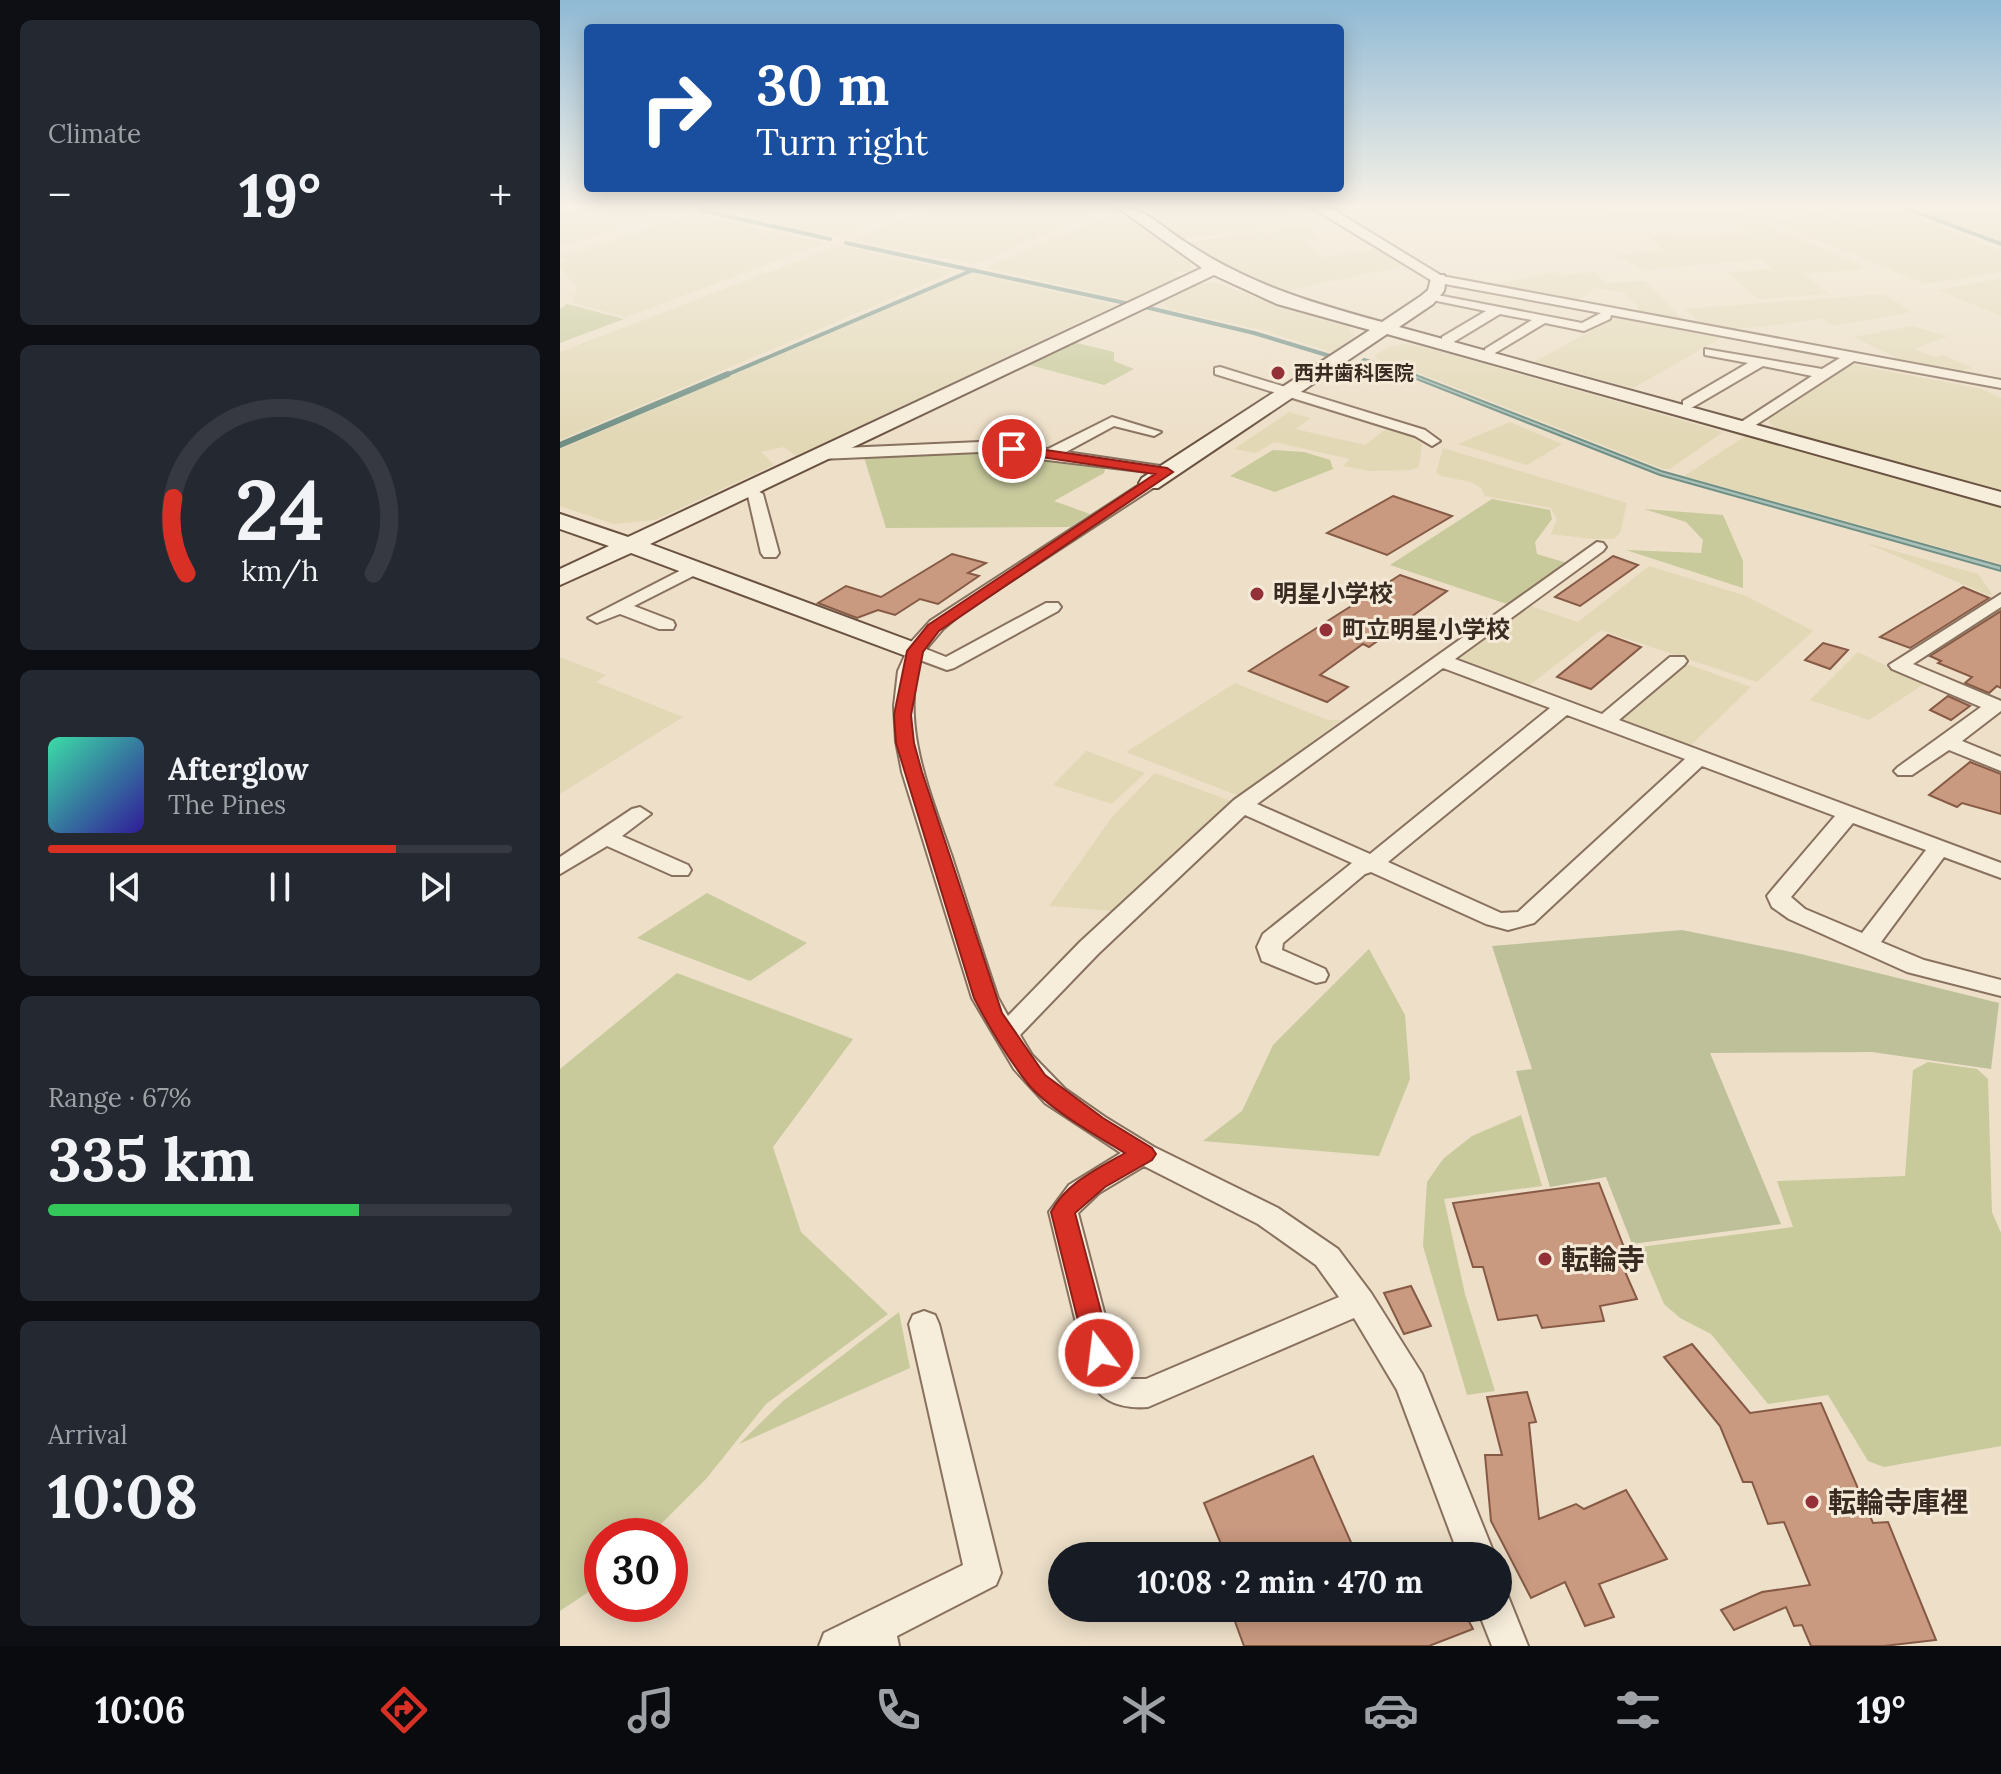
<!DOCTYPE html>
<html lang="en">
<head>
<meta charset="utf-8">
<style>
	:root { --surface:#171b24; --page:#242831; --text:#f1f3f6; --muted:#9ea1a6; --line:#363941; --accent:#d93025 }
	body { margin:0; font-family:Lora,"Noto Sans JP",serif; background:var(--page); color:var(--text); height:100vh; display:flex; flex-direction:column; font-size:30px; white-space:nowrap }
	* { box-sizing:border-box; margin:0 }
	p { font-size:26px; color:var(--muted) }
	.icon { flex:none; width:44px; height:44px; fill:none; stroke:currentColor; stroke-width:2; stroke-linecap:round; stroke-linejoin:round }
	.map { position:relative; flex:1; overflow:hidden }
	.drawer { display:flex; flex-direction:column; gap:20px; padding:20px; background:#0d0f14; width:560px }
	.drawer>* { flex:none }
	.guide { position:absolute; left:24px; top:24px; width:760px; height:168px; border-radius:8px; box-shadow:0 4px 20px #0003; background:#1a4fa0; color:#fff; overflow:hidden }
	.speed { position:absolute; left:24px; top:1518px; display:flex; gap:16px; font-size:40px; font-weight:700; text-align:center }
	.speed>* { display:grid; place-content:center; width:104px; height:104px; border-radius:50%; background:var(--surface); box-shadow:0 4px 20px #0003; line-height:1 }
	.speed .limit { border:12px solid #d22; background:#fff; color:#111 }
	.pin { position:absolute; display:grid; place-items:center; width:68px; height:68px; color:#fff; margin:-34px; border:4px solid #fff; border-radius:50%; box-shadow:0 2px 8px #0007 }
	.me { position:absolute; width:88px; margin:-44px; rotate:345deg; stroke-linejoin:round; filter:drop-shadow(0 0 6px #0008) }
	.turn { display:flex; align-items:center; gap:28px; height:168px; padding:0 40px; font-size:36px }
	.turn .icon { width:104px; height:104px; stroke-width:2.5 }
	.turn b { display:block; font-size:56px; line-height:68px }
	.big { font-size:60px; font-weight:700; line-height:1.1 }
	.drawer .tile { flex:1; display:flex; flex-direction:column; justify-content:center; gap:12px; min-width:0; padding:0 28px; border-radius:12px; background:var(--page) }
	.drawer .dial { align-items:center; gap:0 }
	.dial svg { height:208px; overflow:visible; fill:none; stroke:var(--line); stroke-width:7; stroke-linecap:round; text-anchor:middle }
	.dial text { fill:var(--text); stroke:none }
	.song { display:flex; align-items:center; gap:24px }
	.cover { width:96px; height:96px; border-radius:12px; background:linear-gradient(135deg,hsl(160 70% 55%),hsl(250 70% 35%)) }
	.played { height:8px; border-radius:4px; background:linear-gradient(90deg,var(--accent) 75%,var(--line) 75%) }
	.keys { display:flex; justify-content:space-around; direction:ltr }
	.heat { display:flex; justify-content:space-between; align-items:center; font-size:44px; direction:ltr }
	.charge { height:12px; border-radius:6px; background:linear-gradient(90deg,#34c759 67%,var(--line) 0) }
	.trip { position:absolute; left:488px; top:1542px; width:464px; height:80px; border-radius:40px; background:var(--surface); box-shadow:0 4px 20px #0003; font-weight:700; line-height:80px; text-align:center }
	.dock { display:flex; height:128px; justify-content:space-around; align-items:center; background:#090b0e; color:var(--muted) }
	.dock .icon { width:56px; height:56px }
	.dock .current { color:var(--accent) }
	.dock b { font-size:36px; color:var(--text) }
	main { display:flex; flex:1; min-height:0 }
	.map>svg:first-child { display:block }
	.farmland { fill:#e2d8b6 }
	.green { fill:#c8ca9c }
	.cemetery { fill:#bec09a }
	.water { fill:#a9c1b8; stroke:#6f8f85; stroke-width:2 }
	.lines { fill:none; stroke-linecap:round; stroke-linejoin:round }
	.stream-far1 { stroke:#6f8f85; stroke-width:4 }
	.stream { stroke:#6f8f85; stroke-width:6 }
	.building { fill:#c99980; stroke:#865a45; stroke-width:2 }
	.street-casing { stroke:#88715e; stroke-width:4 }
	.secondary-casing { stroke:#6a5241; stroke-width:4 }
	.street { fill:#f7eddb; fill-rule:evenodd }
	.secondary { fill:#f7eddb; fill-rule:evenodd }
	.route { fill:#d93025; stroke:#8d1f18; stroke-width:2 }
	.poi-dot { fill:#943138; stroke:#f4ead7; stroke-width:3 }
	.labels { text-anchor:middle; stroke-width:6; stroke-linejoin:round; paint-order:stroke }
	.far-poi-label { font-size:20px; font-weight:bold; fill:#392b21; stroke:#f4ead7; text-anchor:start }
	.poi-label { font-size:24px; font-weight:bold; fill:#392b21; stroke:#f4ead7; text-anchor:start }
	.near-poi-label { font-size:28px; font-weight:bold; fill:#392b21; stroke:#f4ead7; text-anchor:start }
</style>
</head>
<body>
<main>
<section class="drawer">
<div class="tile"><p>Climate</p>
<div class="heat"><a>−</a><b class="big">19°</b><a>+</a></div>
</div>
<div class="tile dial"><svg viewBox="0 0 100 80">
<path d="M14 69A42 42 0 1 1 86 69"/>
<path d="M14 69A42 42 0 0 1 9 40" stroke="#d93025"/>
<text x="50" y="56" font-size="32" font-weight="700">24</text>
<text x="50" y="72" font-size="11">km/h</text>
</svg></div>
<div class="tile">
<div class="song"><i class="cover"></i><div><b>Afterglow</b><p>The Pines</p></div></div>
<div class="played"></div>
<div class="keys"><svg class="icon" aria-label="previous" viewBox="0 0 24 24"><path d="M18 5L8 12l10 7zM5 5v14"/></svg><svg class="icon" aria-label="pause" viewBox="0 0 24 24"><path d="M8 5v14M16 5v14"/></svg><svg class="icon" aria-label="next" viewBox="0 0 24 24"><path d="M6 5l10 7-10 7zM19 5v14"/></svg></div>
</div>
<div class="tile"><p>Range · 67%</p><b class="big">335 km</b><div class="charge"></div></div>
<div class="tile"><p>Arrival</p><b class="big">10:08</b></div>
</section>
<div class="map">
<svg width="1441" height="1646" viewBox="0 0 1441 1646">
	<rect width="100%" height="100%" fill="#eddfc8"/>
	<!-- farmland -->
	<g class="farmland">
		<polygon points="0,207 118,207 0,247"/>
		<polygon points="164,207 358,207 278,236 155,210"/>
		<polygon points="376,207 548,207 415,264 291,240"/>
		<polygon points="586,207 719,207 755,220 625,239 582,210"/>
		<polygon points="1046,207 1169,207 1194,218 1177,220 1044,218"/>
		<polygon points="1256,207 1330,207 1353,216 1300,225"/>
		<polygon points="1352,207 1441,207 1441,241"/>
		<polygon points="557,212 628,258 632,268 629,272 613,272 619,277 569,300 424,268"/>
		<polygon points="1260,213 1298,227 1355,217 1441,251 1441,272 1365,284 1212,221"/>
		<polygon points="133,214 264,243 66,317 13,303 17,287 0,268 0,263 7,261 0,257"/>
		<polygon points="1198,222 1309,268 1244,274 1268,294 1198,299 1167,272 1212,269 1201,259 1085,270 1053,255 1105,251 1087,235 1167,236 1163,232 1189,233 1187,229 1171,228 1171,223"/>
		<polygon points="747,225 756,239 743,241 763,257 820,249 848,265 720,292 683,275 629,242"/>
		<polygon points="279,245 395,271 0,440 0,352"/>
		<polygon points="996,272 1002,276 1034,272 1045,283 1085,281 1124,321 1078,314 1075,312 1078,306 1063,292 1035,288 1016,302 924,286"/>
		<polygon points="411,273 556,305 236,456 224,447 201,452 214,465 95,520 54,524 0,506 0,449"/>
		<polygon points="1441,278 1441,316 1380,291 1380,290"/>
		<polygon points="656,283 697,298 787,324 795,336 772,352 702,330 609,309 602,301 639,284"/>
		<polygon points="1324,294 1352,312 1273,326 1261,318 1205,327 1167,328 1144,326 1124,309"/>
		<polygon points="1054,318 1161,338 1073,388 974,362"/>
		<polygon points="1352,326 1388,336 1354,349 1375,357 1383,355 1412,368 1394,373 1333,361 1337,358 1293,337"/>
		<polygon points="844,344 865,347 1163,432 1110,469 1103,469 859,373 822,362 814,356 829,347"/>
		<polygon points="1291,364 1422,389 1441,398 1441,490 1219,430 1210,424 1208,418"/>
		<polygon points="729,412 751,418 735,429 805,445 826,429 852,436 862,444 859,467 851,470 810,471 783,466 790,459 714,442 696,453 674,449"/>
		<polygon points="950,422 1002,444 967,465 898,444"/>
		<polygon points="1187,435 1441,506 1441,564 1124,476"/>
		<polygon points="883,448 1067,503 1060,533 1054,539 1032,539 991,534 997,519 991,508 925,496 921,488 911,482 881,476 876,473"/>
		<polygon points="1306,543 1418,574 1433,595 1428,595"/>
		<polygon points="1089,566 1186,596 1253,631 1197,682 1041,630 967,687 899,663 895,658 961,609 971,606 1018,622"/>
		<polygon points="1298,652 1364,684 1309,720 1250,700"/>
		<polygon points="0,657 46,675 36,682 123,717 0,794"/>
		<polygon points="1124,663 1191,687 1128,748 1055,721"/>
		<polygon points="675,683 768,720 781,720 679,796 566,752"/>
		<polygon points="526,751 527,751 585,773 552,804 493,785"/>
		<polygon points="595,773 671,801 553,911 489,906 552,817"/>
	</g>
	<!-- green -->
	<g class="green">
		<polygon points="7,304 64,319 0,343 0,309"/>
		<polygon points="509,341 554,352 554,361 574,369 544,385 466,364"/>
		<polygon points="420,447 547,462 544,473 494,501 530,514 510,527 326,528 302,451"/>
		<polygon points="713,450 744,452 770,460 773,469 715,492 670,476"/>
		<polygon points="932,499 990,510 992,519 975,542 977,554 1007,563 947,604 830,565"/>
		<polygon points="1084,509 1163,515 1183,561 1183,588 1066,550 1141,553 1143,540 1126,522"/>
		<polygon points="147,893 247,943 190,981 77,938"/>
		<polygon points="809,949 845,1015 850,1079 819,1156 643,1141 682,1111 713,1045"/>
		<polygon points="117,973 293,1039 213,1147 241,1232 328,1314 206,1404 146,1479 89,1536 42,1536 42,1583 0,1611 0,1069"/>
		<polygon points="1368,1062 1417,1069 1428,1079 1432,1212 1441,1233 1441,1446 1324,1467 1308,1461 1268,1395 1208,1404 1151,1334 1120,1318 1104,1304 1080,1247 1233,1227 1217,1181 1345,1176 1353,1070"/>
		<polygon points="961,1115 982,1186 884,1199 905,1294 935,1391 907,1395 863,1246 867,1182 883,1159 912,1136"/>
		<polygon points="339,1312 350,1368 179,1444 223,1401"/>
	</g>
	<!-- cemetery -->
	<polygon class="cemetery" points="1122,930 1241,954 1439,1003 1431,1069 1312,1052 1150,1053 1221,1224 1072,1244 1046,1177 990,1187 956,1071 972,1069 932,946"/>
	<!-- water -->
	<polygon class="water" points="804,359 851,373 1101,471 1441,566 1441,571 1100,475 849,376 800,362"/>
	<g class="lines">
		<!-- stream-far1 -->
		<g class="stream-far1">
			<polyline points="153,207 140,210 270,239"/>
			<polyline points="1343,207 1441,244"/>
			<polyline points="286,243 570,304"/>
			<polyline points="585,307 694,333 770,356"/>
			<polyline points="164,376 413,270"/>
		</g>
		<!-- stream -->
		<polyline class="stream" points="0,445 168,374"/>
	</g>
	<!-- building -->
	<g class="building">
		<polygon points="833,496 892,516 827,555 767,533"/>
		<polygon points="392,554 426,563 408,573 419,576 378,604 360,599 335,615 318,610 297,618 258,603 286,586 321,597"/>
		<polygon points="1053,556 1078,565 1020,606 995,597"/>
		<polygon points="840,575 887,591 809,647 803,644 760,675 788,687 767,702 689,671"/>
		<polygon points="1403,587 1429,598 1350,648 1320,637"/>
		<polygon points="1441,611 1441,688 1437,686 1429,693 1405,683 1412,677 1378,663 1381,661 1370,656"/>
		<polygon points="1048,635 1081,647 1031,689 997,677"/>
		<polygon points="1263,643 1288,650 1270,669 1245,660"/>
		<polygon points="1388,696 1410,706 1391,720 1370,710"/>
		<polygon points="1410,762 1441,774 1441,814 1402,803 1397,807 1369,795"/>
		<polygon points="1039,1183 1065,1250 1056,1251 1077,1299 1040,1306 1044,1321 982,1328 977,1315 938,1320 923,1267 913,1267 893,1203"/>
		<polygon points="851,1286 871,1326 844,1334 824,1293"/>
		<polygon points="1132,1344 1190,1413 1261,1403 1313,1523 1328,1522 1376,1640 1324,1646 1251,1646 1242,1625 1234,1626 1226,1607 1174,1630 1161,1610 1202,1592 1250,1585 1224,1522 1208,1524 1192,1482 1183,1482 1160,1426 1104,1357"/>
		<polygon points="967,1392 976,1422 969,1423 979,1519 1016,1504 1024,1509 1066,1490 1107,1559 1039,1584 1054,1617 1025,1626 1005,1582 971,1598 931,1521 925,1455 942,1455 927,1397"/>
		<polygon points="753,1456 797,1556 666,1556 644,1503"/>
		<polygon points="670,1608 902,1608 913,1629 869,1646 684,1646"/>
	</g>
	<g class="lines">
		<!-- street casing -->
		<g class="street-casing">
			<g id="street">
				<polygon points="751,207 774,210 882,276 1441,380 1441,388 1294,361 1188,430 1178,430 1178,424 1252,376 1203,366 1133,407 1123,407 1123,401 1188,363 1145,355 1145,349 1262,369 1280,358 1051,315 1050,319 1024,331 985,323 930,356 925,355 925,349 972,320 940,314 892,343 882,343 882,337 926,311 867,299 867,293 1022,323 1041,313 874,282"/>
				<polygon points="660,367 865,430 880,441 872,446 855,436 655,374 655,368"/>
				<polygon points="552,417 601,432 594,436 554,426 506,452 607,467 613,469 613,475 420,452 261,459 253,454 261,449 420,442 488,449"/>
				<path d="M590 478 596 480V486L402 613 383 629 366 649 386 657 486 603H498L501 607 498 611 394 668 387 670 360 660C340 726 371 795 392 857 407 904 422 951 438 998L448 1016 520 942 674 800 1037 542 1043 543 1046 547 1043 551 895 659 1042 714 1110 657H1124L1127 661 1124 665 1059 720 1441 863V878L1384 857 1321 942 1364 960 1441 980V996L1347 972 1229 919 1212 907 1207 896 1211 891 1275 816 1142 766 974 923 948 930 926 924 811 872 805 874 723 943 722 950 765 969 768 975 765 981 756 983 702 961 697 947 703 934 792 863 685 815 538 954 460 1035 472 1055 505 1089 545 1117 594 1147 718 1208 778 1249 811 1293 862 1374 935 1556H899L837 1390 794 1318 588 1407C564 1409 541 1403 530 1380L489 1212 509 1185 561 1153 485 1103 454 1069 412 998 342 772 336 741 334 706 338 671 351 642 370 621ZM883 668 990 708 810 854 697 804ZM1007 715 1125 759 958 912 941 913 828 862ZM1293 823 1366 850 1302 933 1245 909 1231 897ZM584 1166 698 1224 756 1265 779 1297 586 1379H568L560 1373 518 1213 539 1193Z"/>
				<polygon points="186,484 203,494 219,553 216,557 204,557 201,553 188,496 178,489"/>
				<polygon points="135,563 144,568 141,572 74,606 113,621 115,625 113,629 99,629 60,614 37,623 28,618"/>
				<polygon points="1441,594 1441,607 1353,664 1441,701 1441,711 1402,741 1441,757 1441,771 1389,750 1352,775 1338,775 1334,771 1338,767 1421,707 1332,669 1329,665"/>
				<polygon points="80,807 91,814 62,836 128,865 131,870 128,875 112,875 47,846 0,874 0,857 72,809"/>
				<polygon points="364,1311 375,1315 379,1324 441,1573 436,1585 337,1636 339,1646 259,1646 264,1633 403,1565 349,1324 353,1315"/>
				<polygon points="938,1592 948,1596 968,1646 932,1646 917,1608 938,1608"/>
			</g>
		</g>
		<!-- secondary casing -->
		<g class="secondary-casing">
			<path id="secondary" d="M557 207C583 207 600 225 622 240 688 284 746 301 822 322L861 296 868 290 872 275H884L886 279 884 291 873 304 839 327 1441 492V506L827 334 598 488H582L579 483 582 478 810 330 717 304 654 275 90 544 364 646 368 651 364 656H346L71 553 0 585V569L49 546 0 529V514L68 537 642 268Z"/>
		</g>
		<!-- street -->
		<use href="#street" class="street"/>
		<!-- secondary -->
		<use href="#secondary" class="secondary"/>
	</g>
	<!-- sky -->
	<linearGradient id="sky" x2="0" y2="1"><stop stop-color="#8fb9d5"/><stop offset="0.47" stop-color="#f7f1e6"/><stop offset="1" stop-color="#f7f1e6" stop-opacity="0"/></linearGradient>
	<rect width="1441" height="438" fill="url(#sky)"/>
	<!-- route -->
	<path class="route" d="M452 445 607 468 613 472 379 631 363 652 351 715 354 743 362 772 442 1013 485 1075 543 1118 592 1148 596 1154 592 1160 545 1187 515 1213 552 1353 548 1361 539 1364 529 1361 526 1353 491 1212C506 1183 537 1169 565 1153 537 1136 489 1109 468 1084 448 1058 429 1027 414 998L336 743 334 715 347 651 368 625 595 474 447 452V447Z"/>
	<!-- markers -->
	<g class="poi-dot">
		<circle cx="718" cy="373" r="8"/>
		<circle cx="697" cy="594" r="8"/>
		<circle cx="766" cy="630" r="8"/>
		<circle cx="985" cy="1259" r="8"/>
		<circle cx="1252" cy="1502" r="8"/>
	</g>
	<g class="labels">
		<!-- far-poi labels -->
		<g class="far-poi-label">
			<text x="734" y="380">西井歯科医院</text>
		</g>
		<!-- poi labels -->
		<g class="poi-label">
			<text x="713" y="602">明星小学校</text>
			<text x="782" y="638">町立明星小学校</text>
		</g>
		<!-- near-poi labels -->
		<g class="near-poi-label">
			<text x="1001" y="1269">転輪寺</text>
			<text x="1268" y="1512">転輪寺庫裡</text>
		</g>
	</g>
</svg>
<div class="speed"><div class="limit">30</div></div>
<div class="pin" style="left:452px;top:449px;background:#d93025"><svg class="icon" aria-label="arrive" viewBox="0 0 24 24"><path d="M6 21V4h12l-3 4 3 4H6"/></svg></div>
<svg class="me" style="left:539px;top:1353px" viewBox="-20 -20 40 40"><circle r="17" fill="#d93025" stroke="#fff" stroke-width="3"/><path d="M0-11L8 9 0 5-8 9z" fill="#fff"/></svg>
<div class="trip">10:08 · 2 min · 470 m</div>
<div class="guide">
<div class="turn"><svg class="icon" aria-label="right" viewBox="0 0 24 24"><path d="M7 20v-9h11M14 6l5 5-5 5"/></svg><div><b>30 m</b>Turn right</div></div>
</div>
</div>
</main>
<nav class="dock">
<b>10:06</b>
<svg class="icon current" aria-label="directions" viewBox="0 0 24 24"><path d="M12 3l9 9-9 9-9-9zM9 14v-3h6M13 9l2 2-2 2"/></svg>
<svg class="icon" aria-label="music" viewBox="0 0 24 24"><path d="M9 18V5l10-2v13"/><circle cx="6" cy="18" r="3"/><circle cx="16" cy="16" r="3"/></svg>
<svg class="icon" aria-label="phone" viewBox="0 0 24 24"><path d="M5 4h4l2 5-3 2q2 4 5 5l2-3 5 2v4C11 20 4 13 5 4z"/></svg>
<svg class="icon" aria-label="climate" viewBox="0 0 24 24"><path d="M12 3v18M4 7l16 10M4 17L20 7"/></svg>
<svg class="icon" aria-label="car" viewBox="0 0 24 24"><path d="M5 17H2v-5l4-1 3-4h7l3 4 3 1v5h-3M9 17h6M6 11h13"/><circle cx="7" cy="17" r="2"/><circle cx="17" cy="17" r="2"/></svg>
<svg class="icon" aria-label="filters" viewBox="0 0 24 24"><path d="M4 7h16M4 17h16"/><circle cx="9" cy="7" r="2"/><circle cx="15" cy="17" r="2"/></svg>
<b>19°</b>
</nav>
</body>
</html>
